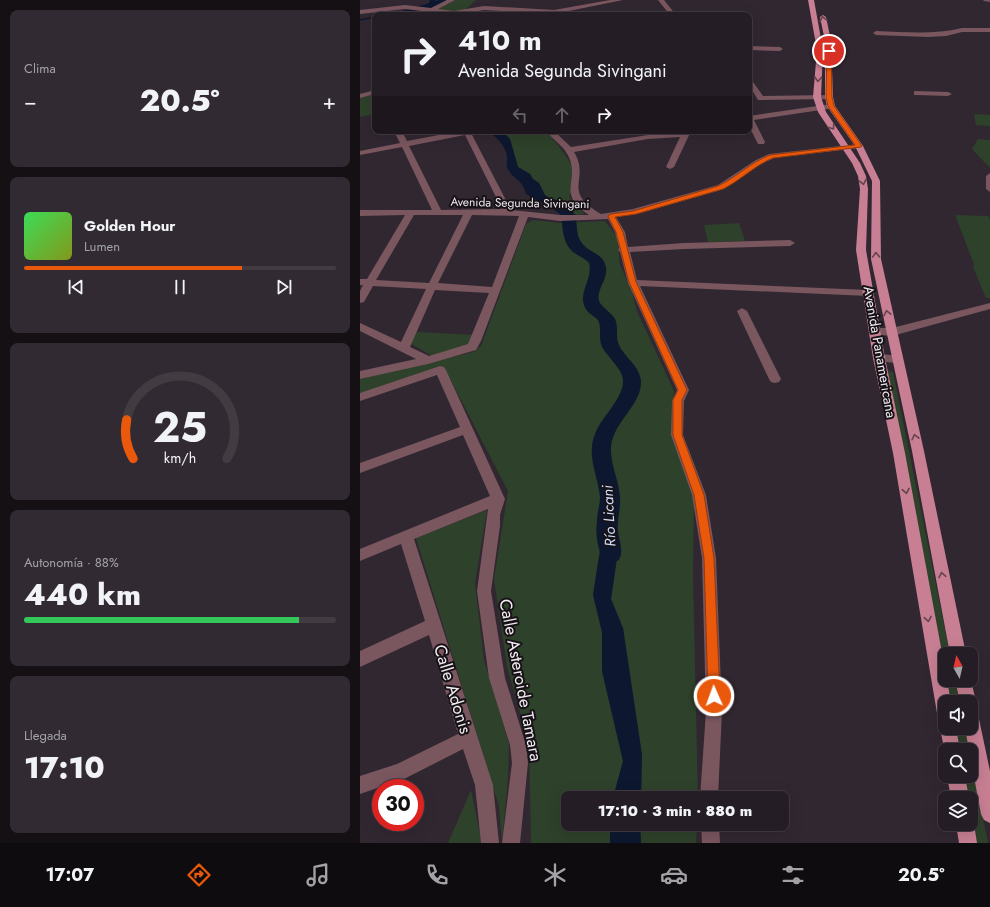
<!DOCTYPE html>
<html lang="es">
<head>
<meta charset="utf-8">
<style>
	:root { --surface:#251d25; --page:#312a32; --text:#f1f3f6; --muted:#a3a2a7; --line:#423b42; --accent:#ea580c }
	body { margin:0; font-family:Jost,sans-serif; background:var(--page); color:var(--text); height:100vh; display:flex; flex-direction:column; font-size:15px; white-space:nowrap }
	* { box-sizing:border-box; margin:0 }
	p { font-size:13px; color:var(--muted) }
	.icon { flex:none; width:22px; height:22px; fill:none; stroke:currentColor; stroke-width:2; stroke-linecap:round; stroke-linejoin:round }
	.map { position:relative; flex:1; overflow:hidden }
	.panel { display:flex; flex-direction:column; gap:10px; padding:10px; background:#141014; width:360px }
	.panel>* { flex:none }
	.guide { position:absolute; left:12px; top:12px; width:380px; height:122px; border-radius:8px; box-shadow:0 4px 16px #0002,0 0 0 1px var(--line); background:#251d25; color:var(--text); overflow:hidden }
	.needle { width:26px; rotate:352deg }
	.controls { position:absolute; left:578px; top:647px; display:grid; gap:8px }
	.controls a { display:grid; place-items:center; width:40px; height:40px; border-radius:8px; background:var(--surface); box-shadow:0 4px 16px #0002,0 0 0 1px var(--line); font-size:20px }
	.speed { position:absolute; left:12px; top:779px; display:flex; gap:8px; font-size:20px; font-weight:700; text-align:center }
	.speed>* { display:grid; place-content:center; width:52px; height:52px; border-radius:50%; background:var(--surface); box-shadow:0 4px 16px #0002,0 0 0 1px var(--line); line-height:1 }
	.speed .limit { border:6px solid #d22; background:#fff; color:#111 }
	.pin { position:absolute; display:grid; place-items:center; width:34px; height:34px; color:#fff; margin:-17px; border:2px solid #fff; border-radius:50%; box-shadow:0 1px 4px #0007 }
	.me { position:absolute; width:44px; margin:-22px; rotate:358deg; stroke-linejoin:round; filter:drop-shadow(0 0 3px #0008) }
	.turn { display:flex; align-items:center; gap:14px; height:84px; padding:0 20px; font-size:18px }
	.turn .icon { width:52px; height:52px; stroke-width:2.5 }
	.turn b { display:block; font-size:28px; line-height:34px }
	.lanes { display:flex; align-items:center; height:38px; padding:0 20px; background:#0003; justify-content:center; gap:20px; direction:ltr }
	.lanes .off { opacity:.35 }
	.big { font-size:30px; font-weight:800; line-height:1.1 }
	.panel .tile { flex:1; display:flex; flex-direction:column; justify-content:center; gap:6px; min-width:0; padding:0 14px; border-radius:8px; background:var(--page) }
	.panel .dial { align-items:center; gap:0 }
	.dial svg { height:104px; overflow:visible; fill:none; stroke:var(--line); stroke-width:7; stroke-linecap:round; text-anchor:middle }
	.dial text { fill:var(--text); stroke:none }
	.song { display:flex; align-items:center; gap:12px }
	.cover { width:48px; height:48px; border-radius:6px; background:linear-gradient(135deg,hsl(130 70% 55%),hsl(70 70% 35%)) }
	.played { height:4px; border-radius:2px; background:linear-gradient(90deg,var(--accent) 70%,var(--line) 70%) }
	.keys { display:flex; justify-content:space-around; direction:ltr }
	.heat { display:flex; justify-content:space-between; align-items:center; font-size:22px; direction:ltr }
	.charge { height:6px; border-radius:3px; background:linear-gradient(90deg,#34c759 88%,var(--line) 0) }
	.trip { position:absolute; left:201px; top:791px; width:228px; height:40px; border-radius:8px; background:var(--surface); box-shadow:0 4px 16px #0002,0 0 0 1px var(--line); font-weight:800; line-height:40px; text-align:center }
	.tabs { display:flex; height:64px; justify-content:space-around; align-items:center; background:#0f0c0f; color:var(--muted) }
	.tabs .icon { width:28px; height:28px }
	.tabs .selected { color:var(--accent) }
	.tabs b { font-size:18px; color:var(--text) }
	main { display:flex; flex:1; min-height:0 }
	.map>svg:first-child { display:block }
	.green { fill:#2e412a }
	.water { fill:#0d1830 }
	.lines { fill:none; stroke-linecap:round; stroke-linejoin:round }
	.stream { stroke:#0d1830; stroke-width:1.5 }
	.canal { fill:#0d1830; fill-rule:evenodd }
	.river { fill:#0d1830; fill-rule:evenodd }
	.minor { fill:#7a565f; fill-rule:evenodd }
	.major { fill:#c87f93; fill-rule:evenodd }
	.oneway { stroke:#66434e }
	.route { fill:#ea580c; stroke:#983908 }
	.labels { text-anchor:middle; stroke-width:4; stroke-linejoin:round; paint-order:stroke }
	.far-street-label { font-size:12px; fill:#f1eaf1; stroke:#161216 }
	.street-label { font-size:14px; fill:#f1eaf1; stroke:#161216 }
	.water-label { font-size:15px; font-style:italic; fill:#cdddfe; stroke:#161216 }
	.near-street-label { font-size:17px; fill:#f1eaf1; stroke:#161216 }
</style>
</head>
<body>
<main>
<section class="panel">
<div class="tile"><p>Clima</p>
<div class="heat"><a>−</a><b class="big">20.5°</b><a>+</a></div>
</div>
<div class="tile">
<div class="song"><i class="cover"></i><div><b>Golden Hour</b><p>Lumen</p></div></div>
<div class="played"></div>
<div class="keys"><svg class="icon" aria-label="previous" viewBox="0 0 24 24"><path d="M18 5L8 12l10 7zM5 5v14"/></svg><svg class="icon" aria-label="pause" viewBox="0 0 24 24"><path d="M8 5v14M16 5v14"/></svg><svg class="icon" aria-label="next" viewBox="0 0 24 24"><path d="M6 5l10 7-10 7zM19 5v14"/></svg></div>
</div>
<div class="tile dial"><svg viewBox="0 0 100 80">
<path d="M14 69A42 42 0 1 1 86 69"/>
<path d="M14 69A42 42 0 0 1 9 39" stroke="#ea580c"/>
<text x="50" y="56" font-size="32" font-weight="700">25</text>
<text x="50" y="72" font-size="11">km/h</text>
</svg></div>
<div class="tile"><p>Autonomía · 88%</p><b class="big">440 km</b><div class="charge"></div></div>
<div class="tile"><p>Llegada</p><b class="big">17:10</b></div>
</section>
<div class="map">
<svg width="630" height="843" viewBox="0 0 630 843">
	<rect width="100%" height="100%" fill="#312731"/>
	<!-- green -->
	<g class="green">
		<polygon points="87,0 116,0 104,11 97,12 70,9"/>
		<polygon points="15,94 15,114 0,117 0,98"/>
		<polygon points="614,114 630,115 630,126 616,125"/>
		<path d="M141 131H187C195 142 211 159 214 173 216 181 212 190 209 197L225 214 216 215 185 195 179 183 173 179 170 174 158 167 150 139Z"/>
		<polygon points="618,139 630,140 630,168 612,149"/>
		<polygon points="595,215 628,216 630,220 630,298 626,298 613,267 614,264"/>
		<polygon points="173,220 200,223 245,221 257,237 260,265 272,292 277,311 314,391 313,437 334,501 333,576 338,798 281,798 282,755 263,628 251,599 257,558 243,531 233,595 242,632 242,671 263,761 253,798 208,798 208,824 250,824 250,843 171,843 169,743 147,667 134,579 148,491 84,367 0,394 0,379 113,352 121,346 166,224"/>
		<polygon points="379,223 385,241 348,242 344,225"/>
		<polygon points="56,332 116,335 110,344 72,356 50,343"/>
		<polygon points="528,371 533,372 590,654 585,654 585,671"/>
		<polygon points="127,510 115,583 124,660 149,743 148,778 142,843 139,806 56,538"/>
		<polygon points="587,680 595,680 600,702 591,702"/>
		<polygon points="596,728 605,728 609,750 600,750"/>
		<polygon points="611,759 628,843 617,843 611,810 611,798 609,798 605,776 611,776"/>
		<polygon points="111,790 122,843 88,843"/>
		<polygon points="280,824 337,824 336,843 281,843"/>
	</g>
	<!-- water -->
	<g class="water">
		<polygon points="79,0 87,0 71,8 65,15 35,15 40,12"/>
		<path d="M128 131 143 132 150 139 158 167 170 174 173 179 179 183 185 195 216 215 205 216 166 194C162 178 153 180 148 169 145 165 148 161 147 156 145 145 137 138 128 131Z"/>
		<polygon points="253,523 257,558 251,599 263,628 282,755 281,798 253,798 263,761 242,671 242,632 233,595 243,531"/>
		<polygon points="250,824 280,824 281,843 250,843"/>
	</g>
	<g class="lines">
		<!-- stream -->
		<g class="stream">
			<polyline points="28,15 38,14"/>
			<polyline points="0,20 15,17"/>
		</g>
		<!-- canal -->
		<polygon class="canal" points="70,0 76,0 75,1 80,3 77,5 69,3"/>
		<!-- river -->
		<path class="river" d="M193 199C198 200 202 203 206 206 223 217 212 230 222 243 229 253 244 253 246 268 248 280 234 292 240 303 244 309 251 312 255 319 259 327 255 337 259 345 265 358 280 366 281 381 282 405 253 422 251 447 250 464 259 480 260 497 261 508 257 519 258 531 259 541 264 550 259 560L251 563 243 560C238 549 235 534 237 521 237 513 240 505 240 497 238 476 226 455 235 434 241 417 264 398 263 380 262 368 248 358 242 347 238 338 242 328 238 320 235 317 231 315 228 312 214 295 234 280 229 263 225 258 218 256 213 252 202 242 203 228 201 215L186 203 188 200Z"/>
		<!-- minor -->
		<g class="minor">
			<polygon points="87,0 95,0 78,9 94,11 124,6 194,10 250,0 263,0 194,14 124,10 94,15 45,9 0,14 0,10 45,5 71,8"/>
			<polygon points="298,0 304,0 316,15 310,15"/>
			<polygon points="623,0 630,0 630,2 624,1"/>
			<path d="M602 28H630V32H602L586 36 568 37 516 35 513 33 516 31C545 32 574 35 602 28Z"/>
			<polygon points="389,46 420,47 423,49 420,51 389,50"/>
			<polygon points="389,78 391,79 403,96 469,95 473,97 469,99 401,100 398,100 389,85"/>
			<polygon points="15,90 15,94 0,98 0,94"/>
			<polygon points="554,91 588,92 592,94 588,96 557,95 554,95"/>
			<polygon points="471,104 475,106 474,108 394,120 405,142 404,144 398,144 389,126 389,116"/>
			<path d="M34 131H42L47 141 100 131H110L151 210 200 215H229C197 194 218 184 210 160 206 147 194 141 186 131H194L211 147 288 135 331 131 314 167 310 169 306 167 320 137 288 139 214 152C231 180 200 190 241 214L273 209 358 185 396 160 409 154 499 144 503 146 499 148 414 158 401 164 364 189 277 214 256 217 265 232 268 247 324 243 430 240 435 243 430 246 324 249 270 252 277 280 508 290 513 293 508 296 280 286 329 390 324 401 323 435 346 495 356 558 362 711 358 798H340L346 711 342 558 332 495 311 435 312 401 317 390 268 283 260 252 258 250 259 248 255 232 248 219 200 221 168 217 121 341 116 350 68 364 0 379V371L56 359 0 331V323L41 342 66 289 13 286 4 302 0 303V291L3 285H0V279H7L45 215 0 216V210H72L42 147 0 155V151L40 143ZM105 135 142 209 81 210 49 146ZM54 215H103L69 283 16 280ZM112 215 159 216 132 287 78 283ZM75 290 129 293 108 344 69 356 50 347Z"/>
			<polygon points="630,173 630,192 626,189 626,176"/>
			<polygon points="630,303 630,309 532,336 510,334 509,331 510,328 532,328"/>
			<polygon points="382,308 387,311 421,379 419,382 415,383 411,382 409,379 377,311"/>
			<polygon points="519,354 541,356 543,359 541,362 537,363 515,361 513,358 515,355"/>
			<polygon points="80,366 84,367 86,370 145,499 140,515 140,526 131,591 145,678 166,745 168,763 160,843 142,843 152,763 150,745 129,678 117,591 128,509 54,539 133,785 139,843 121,843 115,785 103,749 46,778 0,794 0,776 37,764 98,734 69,635 0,667 0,651 65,621 41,544 0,561 0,549 130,496 103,435 0,473 0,463 100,427 77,375 0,401 0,393"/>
			<polygon points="341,824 359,824 360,843 342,843"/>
		</g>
		<!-- major -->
		<g class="major">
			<polygon points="448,0 454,0 463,50 461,97 466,112 500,163 506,176 508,189 506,250 525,358 545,453 585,669 585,680 587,680 591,702 585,702 585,728 596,728 600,750 585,750 585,753 580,728 582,722 585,721 579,719 577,713 533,453 513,358 496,250 500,189 498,176 492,163 458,112 453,97 457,50"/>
			<polygon points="463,15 466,17 471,41 473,97 475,106 503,146 520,181 521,259 564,451 606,654 590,654 552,451 511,259 512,181 495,146 467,106 465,97 465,41 460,17"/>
			<polygon points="595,680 611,680 616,702 614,708 611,709 611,702 600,702"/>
			<polygon points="611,711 617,713 619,719 630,771 630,823 624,820 621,814 611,761 611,750 609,750 605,728 611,728"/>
			<polygon points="587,776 605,776 609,798 591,798"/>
			<polygon points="611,818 614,824 617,843 599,843 596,824 611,824"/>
		</g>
	</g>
	<!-- one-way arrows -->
	<defs><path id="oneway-chevron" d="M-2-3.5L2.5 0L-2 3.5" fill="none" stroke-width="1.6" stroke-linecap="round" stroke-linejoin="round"/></defs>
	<g class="oneway">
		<use href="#oneway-chevron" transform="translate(463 19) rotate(-102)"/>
		<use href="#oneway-chevron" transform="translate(458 79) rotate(93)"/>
		<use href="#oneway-chevron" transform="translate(472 127) rotate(56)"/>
		<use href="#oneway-chevron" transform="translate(503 182) rotate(78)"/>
		<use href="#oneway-chevron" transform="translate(516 255) rotate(-92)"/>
		<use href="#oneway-chevron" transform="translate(527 313) rotate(-103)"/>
		<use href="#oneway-chevron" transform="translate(555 437) rotate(-103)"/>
		<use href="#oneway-chevron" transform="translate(546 491) rotate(80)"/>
		<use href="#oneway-chevron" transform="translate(582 575) rotate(-101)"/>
		<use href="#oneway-chevron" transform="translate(568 619) rotate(80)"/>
	</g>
	<!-- route -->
	<path class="route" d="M467 50 471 51 472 97 474 106 502 146 501 147 413 158C395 165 381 180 363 189L276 214 255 217 263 232 276 282 327 390 322 400V435L344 495 354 558 360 696 358 700 354 702 350 700 348 696 344 558 334 495 313 435V400L318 390 269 282 256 232 248 216 251 214 273 211 358 186C377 177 391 162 410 155L495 145 468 106 466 97Z"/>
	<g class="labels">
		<!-- far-street labels -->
		<g class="far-street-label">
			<text transform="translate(160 203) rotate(1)" y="4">Avenida Segunda Sivingani</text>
		</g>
		<!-- street labels -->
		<g class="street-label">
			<text transform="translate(520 352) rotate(80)" y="5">Avenida Panamericana</text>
		</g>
		<!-- water labels -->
		<g class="water-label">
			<text transform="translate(249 516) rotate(-93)" y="5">Río Licani</text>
		</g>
		<!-- near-street labels -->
		<g class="near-street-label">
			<text transform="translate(161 680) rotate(79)" y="6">Calle Asteroide Tamara</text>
			<text transform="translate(93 689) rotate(73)" y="6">Calle Adonis</text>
		</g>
	</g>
</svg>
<div class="controls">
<a><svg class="needle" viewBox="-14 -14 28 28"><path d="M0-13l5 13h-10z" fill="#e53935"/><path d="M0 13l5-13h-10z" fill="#a3a2a7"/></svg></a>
<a><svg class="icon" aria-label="sound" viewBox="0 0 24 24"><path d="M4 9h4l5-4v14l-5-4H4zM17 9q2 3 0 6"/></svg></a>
<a><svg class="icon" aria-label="search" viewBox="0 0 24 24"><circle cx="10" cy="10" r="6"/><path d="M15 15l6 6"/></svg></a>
<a><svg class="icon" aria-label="layers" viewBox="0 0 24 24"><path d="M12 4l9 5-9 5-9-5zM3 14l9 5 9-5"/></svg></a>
</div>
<div class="speed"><div class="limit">30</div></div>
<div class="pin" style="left:469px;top:51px;background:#d93025"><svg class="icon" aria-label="arrive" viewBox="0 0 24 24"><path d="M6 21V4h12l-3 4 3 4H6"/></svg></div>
<svg class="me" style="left:354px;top:696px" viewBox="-20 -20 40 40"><circle r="17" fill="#ea580c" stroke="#fff" stroke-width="3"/><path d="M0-11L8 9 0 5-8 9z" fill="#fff"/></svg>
<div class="trip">17:10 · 3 min · 880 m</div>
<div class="guide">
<div class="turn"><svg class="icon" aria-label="right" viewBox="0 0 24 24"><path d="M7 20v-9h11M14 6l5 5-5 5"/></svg><div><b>410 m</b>Avenida Segunda Sivingani</div></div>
<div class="lanes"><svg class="icon off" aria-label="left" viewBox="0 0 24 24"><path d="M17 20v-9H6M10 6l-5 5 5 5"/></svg><svg class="icon off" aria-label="ahead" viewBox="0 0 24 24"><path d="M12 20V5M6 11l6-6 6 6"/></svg><svg class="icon" aria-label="right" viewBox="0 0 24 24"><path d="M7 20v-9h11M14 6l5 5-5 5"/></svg></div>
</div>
</div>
</main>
<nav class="tabs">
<b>17:07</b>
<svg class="icon selected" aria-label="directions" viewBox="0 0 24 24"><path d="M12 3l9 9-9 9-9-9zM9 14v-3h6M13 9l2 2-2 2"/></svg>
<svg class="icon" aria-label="music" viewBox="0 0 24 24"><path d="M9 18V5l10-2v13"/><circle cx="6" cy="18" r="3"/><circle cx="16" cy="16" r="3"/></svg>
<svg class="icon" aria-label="phone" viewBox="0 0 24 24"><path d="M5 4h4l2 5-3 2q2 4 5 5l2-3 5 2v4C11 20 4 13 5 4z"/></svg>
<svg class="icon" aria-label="climate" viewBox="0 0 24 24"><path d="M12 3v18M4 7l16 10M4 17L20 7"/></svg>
<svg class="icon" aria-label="car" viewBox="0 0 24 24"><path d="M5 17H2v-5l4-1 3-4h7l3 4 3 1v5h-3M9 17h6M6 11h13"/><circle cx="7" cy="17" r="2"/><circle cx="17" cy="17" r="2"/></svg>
<svg class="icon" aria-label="filters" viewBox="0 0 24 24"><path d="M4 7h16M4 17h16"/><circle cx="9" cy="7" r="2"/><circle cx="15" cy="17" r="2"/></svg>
<b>20.5°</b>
</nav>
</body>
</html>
